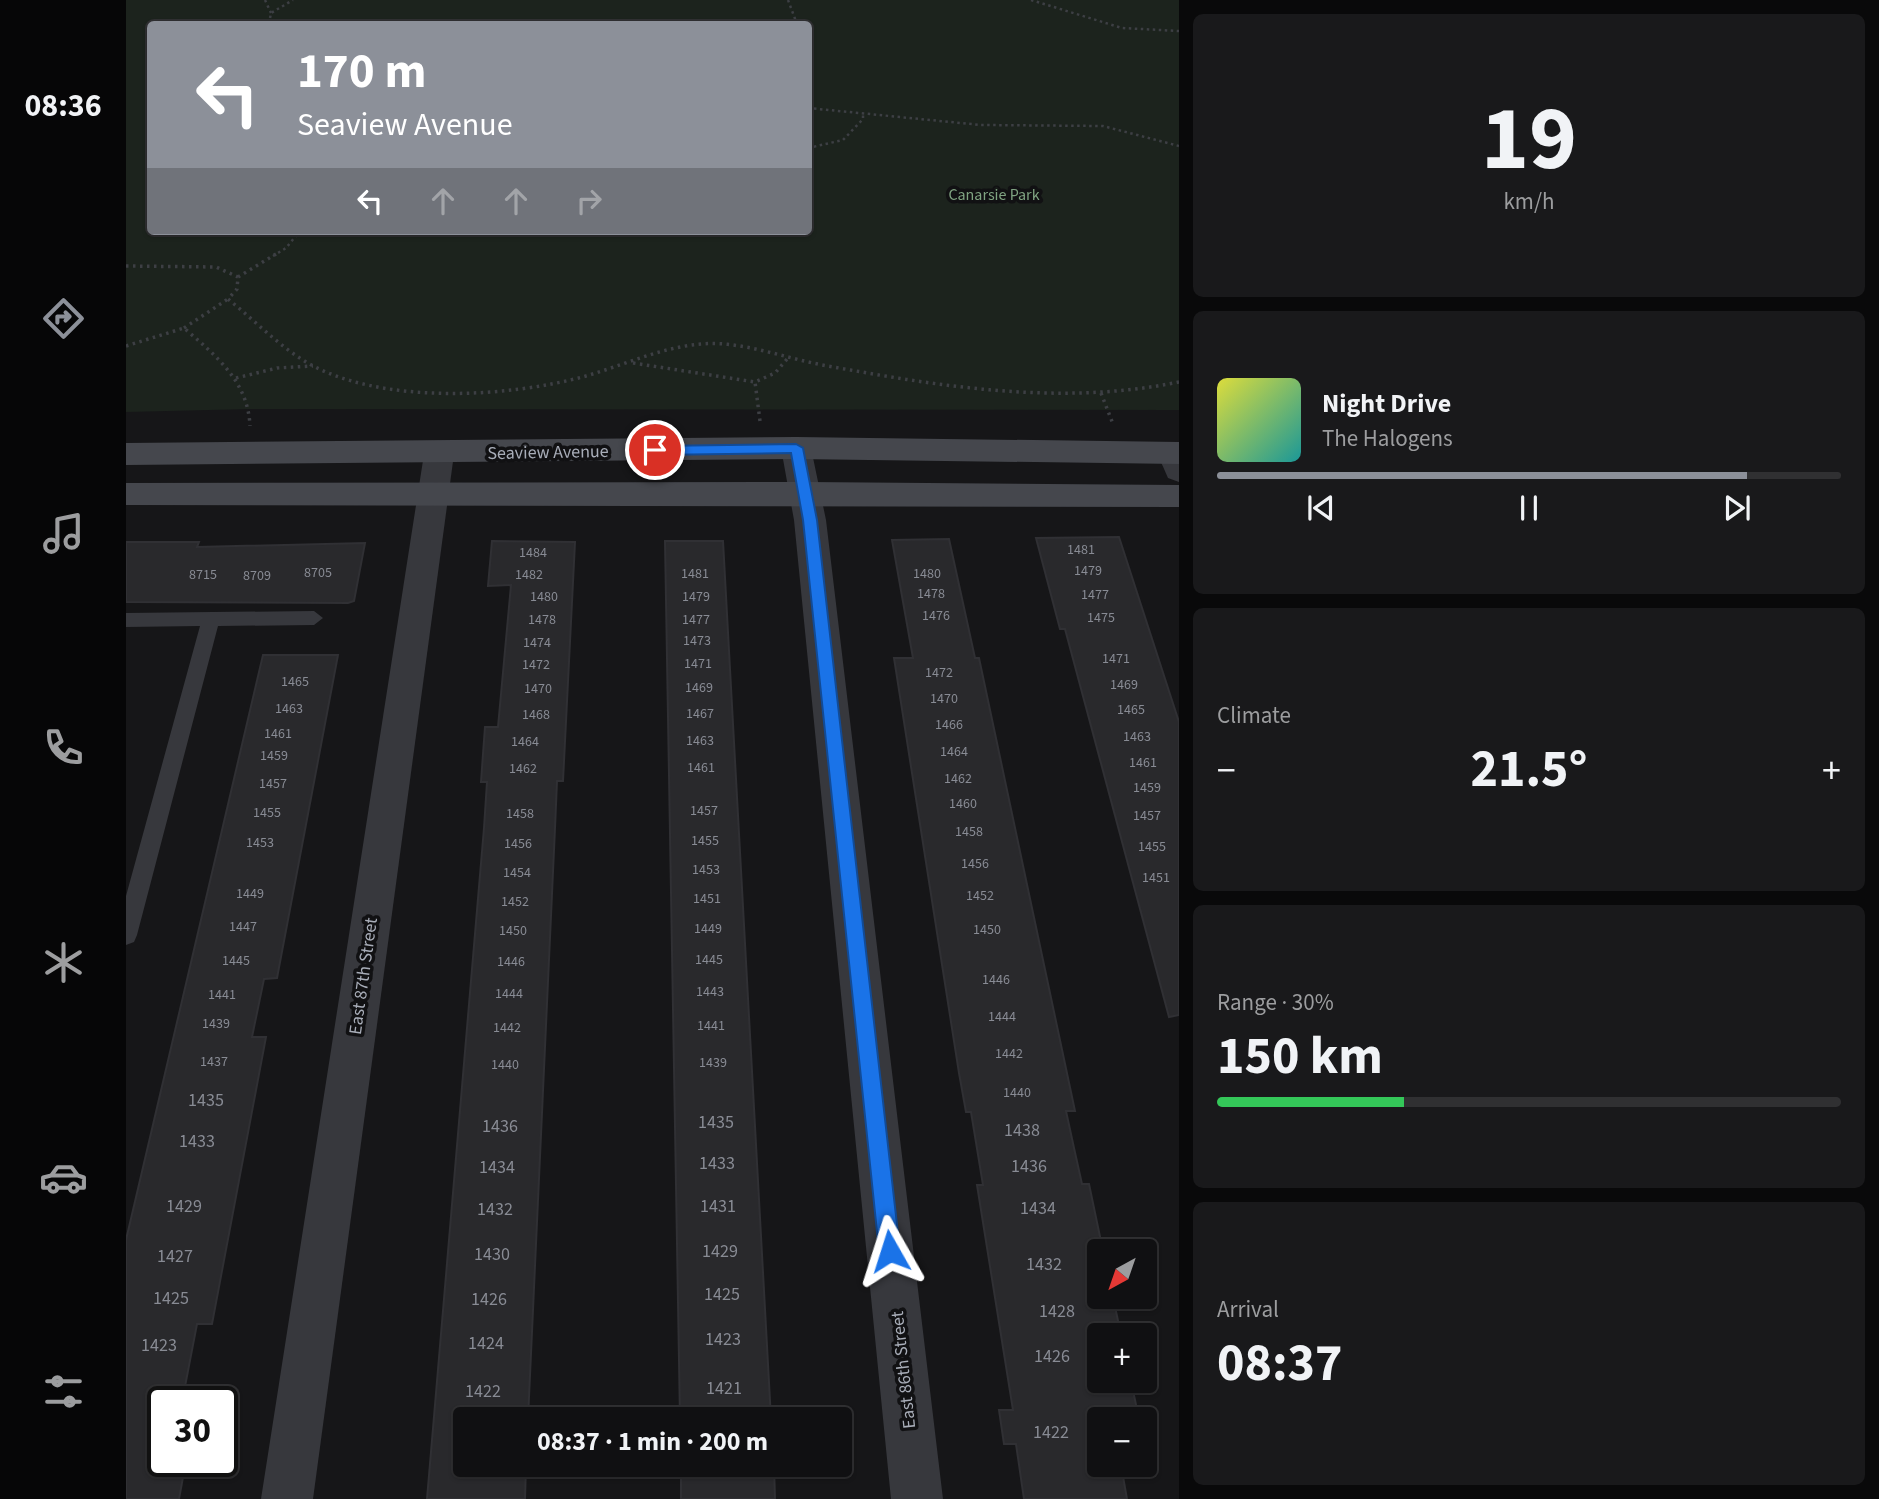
<!DOCTYPE html>
<html lang="en">
<head>
<meta charset="utf-8">
<style>
	:root { --surface:#101012; --page:#19191b; --text:#f1f3f6; --muted:#9c9d9f; --line:#303032; --accent:#8c9099 }
	body { margin:0; font-family:"Source Sans 3",sans-serif; background:var(--page); color:var(--text); height:100vh; display:flex; flex-direction:column; font-size:26px; white-space:nowrap }
	* { box-sizing:border-box; margin:0 }
	p { font-size:23px; color:var(--muted) }
	.icon { flex:none; width:38px; height:38px; fill:none; stroke:currentColor; stroke-width:2; stroke-linecap:round; stroke-linejoin:round }
	.map { position:relative; flex:1; overflow:hidden }
	.drawer { display:flex; flex-direction:column; gap:14px; padding:14px; background:#09090a; width:700px }
	.drawer>* { flex:none }
	.top-card { position:absolute; left:21px; top:21px; width:665px; height:214px; border-radius:7px; box-shadow:0 2px 5px #0004,0 0 0 2px var(--line); background:#8c9099; color:#fff; overflow:hidden }
	.needle { width:46px; rotate:220deg }
	.tools { position:absolute; left:961px; top:1239px; display:grid; gap:14px }
	.tools a { display:grid; place-items:center; width:70px; height:70px; border-radius:7px; background:var(--surface); box-shadow:0 2px 5px #0004,0 0 0 2px var(--line); font-size:35px }
	.speed { position:absolute; left:21px; top:1386px; display:flex; gap:14px; font-size:35px; font-weight:700; text-align:center }
	.speed>* { display:grid; place-content:center; width:91px; height:91px; border-radius:50%; background:var(--surface); box-shadow:0 2px 5px #0004,0 0 0 2px var(--line); line-height:1 }
	.speed .limit { border:4px solid #111; border-radius:10px; background:#fff; color:#111 }
	.pin { position:absolute; display:grid; place-items:center; width:60px; height:60px; color:#fff; margin:-30px; border:4px solid #fff; border-radius:50%; box-shadow:0 2px 7px #0007 }
	.me { position:absolute; width:77px; margin:-38px; rotate:354deg; stroke-linejoin:round; filter:drop-shadow(0 0 5px #0008) }
	.turn { display:flex; align-items:center; gap:24px; height:147px; padding:0 35px; font-size:32px }
	.turn .icon { width:91px; height:91px; stroke-width:2.5 }
	.turn b { display:block; font-size:49px; line-height:60px }
	.lanes { display:flex; align-items:center; height:66px; padding:0 35px; background:#0003; justify-content:center; gap:35px; direction:ltr }
	.lanes .off { opacity:.35 }
	.big { font-size:52px; font-weight:700; line-height:1.1 }
	.drawer .tile { flex:1; display:flex; flex-direction:column; justify-content:center; gap:10px; min-width:0; padding:0 24px; border-radius:10px; background:var(--page) }
	.drawer .dial { align-items:center; gap:0 }
	.dial b { font-size:91px; line-height:1 }
	.song { display:flex; align-items:center; gap:21px }
	.cover { width:84px; height:84px; border-radius:10px; background:linear-gradient(135deg,hsl(60 70% 55%),hsl(180 70% 35%)) }
	.played { height:7px; border-radius:4px; background:linear-gradient(90deg,var(--accent) 85%,var(--line) 85%) }
	.keys { display:flex; justify-content:space-around; direction:ltr }
	.heat { display:flex; justify-content:space-between; align-items:center; font-size:38px; direction:ltr }
	.charge { height:10px; border-radius:5px; background:linear-gradient(90deg,#34c759 30%,var(--line) 0) }
	.trip { position:absolute; left:327px; top:1407px; width:399px; height:70px; border-radius:7px; background:var(--surface); box-shadow:0 2px 5px #0004,0 0 0 2px var(--line); font-weight:700; line-height:70px; text-align:center }
	main { display:flex; flex:1; min-height:0 }
	.tabs { display:flex; flex-direction:column; width:126px; justify-content:space-around; align-items:center; background:#060607; color:var(--muted) }
	.tabs .icon { width:49px; height:49px }
	.tabs .selected { color:var(--accent) }
	.tabs b { font-size:32px; color:var(--text) }
	.map>svg:first-child { display:block }
	.green { fill:#1c231d; fill-rule:evenodd }
	.building { fill:#29292c; stroke:#303034; stroke-width:2 }
	.lines { fill:none; stroke-linecap:round; stroke-linejoin:round }
	.path-far1 { stroke:#3d3f44; stroke-width:2.5; stroke-dasharray:2.5 3.5; stroke-linecap:butt }
	.path { stroke:#3d3f44; stroke-width:3.5; stroke-dasharray:2.5 4.5; stroke-linecap:butt }
	.lane { fill:#37383d; fill-rule:evenodd }
	.street { fill:#37383d; fill-rule:evenodd }
	.secondary { fill:#45474d; fill-rule:evenodd }
	.route { fill:#1a73e8; stroke:#114b97; stroke-width:2 }
	.labels { text-anchor:middle; stroke-width:7; stroke-linejoin:round; paint-order:stroke }
	.number-label { font-size:14px; fill:#888b94 }
	.far-park-label { font-size:16px; fill:#7fa381; stroke:#111113 }
	.street-label { font-size:18px; fill:#a8adb8; stroke:#111113 }
	.near-number-label { font-size:18px; fill:#888b94 }
</style>
</head>
<body>
<main>
<nav class="tabs">
<b>08:36</b>
<svg class="icon selected" aria-label="directions" viewBox="0 0 24 24"><path d="M12 3l9 9-9 9-9-9zM9 14v-3h6M13 9l2 2-2 2"/></svg>
<svg class="icon" aria-label="music" viewBox="0 0 24 24"><path d="M9 18V5l10-2v13"/><circle cx="6" cy="18" r="3"/><circle cx="16" cy="16" r="3"/></svg>
<svg class="icon" aria-label="phone" viewBox="0 0 24 24"><path d="M5 4h4l2 5-3 2q2 4 5 5l2-3 5 2v4C11 20 4 13 5 4z"/></svg>
<svg class="icon" aria-label="climate" viewBox="0 0 24 24"><path d="M12 3v18M4 7l16 10M4 17L20 7"/></svg>
<svg class="icon" aria-label="car" viewBox="0 0 24 24"><path d="M5 17H2v-5l4-1 3-4h7l3 4 3 1v5h-3M9 17h6M6 11h13"/><circle cx="7" cy="17" r="2"/><circle cx="17" cy="17" r="2"/></svg>
<svg class="icon" aria-label="filters" viewBox="0 0 24 24"><path d="M4 7h16M4 17h16"/><circle cx="9" cy="7" r="2"/><circle cx="15" cy="17" r="2"/></svg>
</nav>
<div class="map">
<svg width="1053" height="1499" viewBox="0 0 1053 1499">
	<rect width="100%" height="100%" fill="#161618"/>
	<!-- green -->
	<path class="green" d="M0 0H1053V410L125 409 0 412ZM24 24H682V231H24Z"/>
	<!-- building -->
	<g class="building">
		<polygon points="993,537 1053,722 1053,1015 1043,1017 939,629 934,629 910,538"/>
		<polygon points="823,539 849,658 853,658 949,1111 940,1111 948,1148 956,1184 963,1184 977,1251 973,1251 973,1297 987,1297 995,1335 973,1335 973,1381 1005,1381 1013,1419 973,1419 973,1465 995,1465 1001,1499 898,1499 890,1444 878,1444 873,1410 887,1410 851,1185 857,1185 845,1112 840,1112 833,1073 768,658 787,658 766,540"/>
		<polygon points="366,541 449,542 437,781 431,781 429,828 402,1419 340,1419 340,1465 400,1465 399,1499 301,1499 358,828 361,782 355,782 357,754 359,727 372,727 385,585 362,586"/>
		<polygon points="539,541 597,541 645,1419 554,1419"/>
		<polygon points="0,542 73,542 71,547 239,543 228,601 222,603 0,602"/>
		<polygon points="137,655 212,655 151,978 138,979 126,1037 140,1037 86,1324 71,1324 56,1402 37,1402 37,1461 60,1461 53,1499 0,1499 0,1240"/>
		<polygon points="555,1465 648,1465 649,1499 555,1499"/>
	</g>
	<g class="lines">
		<!-- path-far1 -->
		<g class="path-far1">
			<polyline points="139,0 145,13"/>
			<polyline points="662,0 671,24"/>
			<polyline points="905,0 996,28 1053,31"/>
			<polyline points="143,24 145,13 167,0"/>
			<polyline points="682,108 855,125 977,126 1053,146"/>
			<polyline points="682,148 717,140 737,119 737,112"/>
			<polyline points="147,256 160,248 174,231"/>
		</g>
		<!-- path -->
		<g class="path">
			<path d="M150 254 112 277 111 289 102 299C128 320 152 345 180 362 253 405 381 398 460 376 505 363 550 340 598 344 633 347 667 360 702 366 818 387 935 406 1053 382"/>
			<polyline points="0,266 90,267 112,277"/>
			<polyline points="58,328 102,299"/>
			<path d="M0 346 58 328C90 356 122 381 124 426"/>
			<polyline points="507,363 629,382"/>
			<polyline points="110,378 151,368 187,366"/>
			<polyline points="975,393 987,424"/>
			<polyline points="634,421 629,382 649,373 662,358"/>
		</g>
		<!-- lane -->
		<polygon class="lane" points="188,611 197,618 188,625 92,626 11,935 8,942 0,945 0,896 74,626 0,627 0,613"/>
		<!-- street -->
		<g class="street">
			<polygon points="670,438 681,441 685,448 700,520 817,1499 765,1499 668,520 655,448 659,441"/>
			<polygon points="1046,443 1053,445 1053,482 1042,478 1031,453 1035,446"/>
			<polygon points="313,444 324,447 328,454 187,1499 135,1499 298,454 302,447"/>
		</g>
		<!-- secondary -->
		<g class="secondary">
			<polygon points="670,437 1053,442 1053,464 670,459 0,465 0,443"/>
			<polygon points="681,482 1053,485 1053,507 0,505 0,483"/>
		</g>
	</g>
	<!-- route -->
	<polygon class="route" points="670,444 677,448 691,520 774,1251 771,1258 764,1261 756,1258 753,1251 677,520 665,453 529,455 522,450 529,446"/>
	<g class="labels">
		<!-- number labels -->
		<g class="number-label">
			<text x="955" y="554">1481</text>
			<text x="407" y="557">1484</text>
			<text x="962" y="575">1479</text>
			<text x="192" y="577">8705</text>
			<text x="569" y="578">1481</text>
			<text x="801" y="578">1480</text>
			<text x="77" y="579">8715</text>
			<text x="403" y="579">1482</text>
			<text x="131" y="580">8709</text>
			<text x="805" y="598">1478</text>
			<text x="969" y="599">1477</text>
			<text x="418" y="601">1480</text>
			<text x="570" y="601">1479</text>
			<text x="810" y="620">1476</text>
			<text x="975" y="622">1475</text>
			<text x="416" y="624">1478</text>
			<text x="570" y="624">1477</text>
			<text x="571" y="645">1473</text>
			<text x="411" y="647">1474</text>
			<text x="990" y="663">1471</text>
			<text x="572" y="668">1471</text>
			<text x="410" y="669">1472</text>
			<text x="813" y="677">1472</text>
			<text x="169" y="686">1465</text>
			<text x="998" y="689">1469</text>
			<text x="573" y="692">1469</text>
			<text x="412" y="693">1470</text>
			<text x="818" y="703">1470</text>
			<text x="163" y="713">1463</text>
			<text x="1005" y="714">1465</text>
			<text x="574" y="718">1467</text>
			<text x="410" y="719">1468</text>
			<text x="823" y="729">1466</text>
			<text x="152" y="738">1461</text>
			<text x="1011" y="741">1463</text>
			<text x="574" y="745">1463</text>
			<text x="399" y="746">1464</text>
			<text x="828" y="756">1464</text>
			<text x="148" y="760">1459</text>
			<text x="1017" y="767">1461</text>
			<text x="575" y="772">1461</text>
			<text x="397" y="773">1462</text>
			<text x="832" y="783">1462</text>
			<text x="147" y="788">1457</text>
			<text x="1021" y="792">1459</text>
			<text x="837" y="808">1460</text>
			<text x="578" y="815">1457</text>
			<text x="141" y="817">1455</text>
			<text x="394" y="818">1458</text>
			<text x="1021" y="820">1457</text>
			<text x="843" y="836">1458</text>
			<text x="579" y="845">1455</text>
			<text x="134" y="847">1453</text>
			<text x="392" y="848">1456</text>
			<text x="1026" y="851">1455</text>
			<text x="849" y="868">1456</text>
			<text x="580" y="874">1453</text>
			<text x="391" y="877">1454</text>
			<text x="1030" y="882">1451</text>
			<text x="124" y="898">1449</text>
			<text x="854" y="900">1452</text>
			<text x="581" y="903">1451</text>
			<text x="389" y="906">1452</text>
			<text x="117" y="931">1447</text>
			<text x="582" y="933">1449</text>
			<text x="861" y="934">1450</text>
			<text x="387" y="935">1450</text>
			<text x="583" y="964">1445</text>
			<text x="110" y="965">1445</text>
			<text x="385" y="966">1446</text>
			<text x="870" y="984">1446</text>
			<text x="584" y="996">1443</text>
			<text x="383" y="998">1444</text>
			<text x="96" y="999">1441</text>
			<text x="876" y="1021">1444</text>
			<text x="90" y="1028">1439</text>
			<text x="585" y="1030">1441</text>
			<text x="381" y="1032">1442</text>
			<text x="883" y="1058">1442</text>
			<text x="88" y="1066">1437</text>
			<text x="587" y="1067">1439</text>
			<text x="379" y="1069">1440</text>
			<text x="891" y="1097">1440</text>
		</g>
		<!-- far-park labels -->
		<g class="far-park-label">
			<text x="868" y="200">Canarsie Park</text>
		</g>
		<!-- street labels -->
		<g class="street-label">
			<text transform="translate(422 452) rotate(-1)" y="6">Seaview Avenue</text>
			<text transform="translate(237 976) rotate(-82)" y="6">East 87th Street</text>
			<text transform="translate(777 1370) rotate(-96)" y="6">East 86th Street</text>
		</g>
		<!-- near-number labels -->
		<g class="near-number-label">
			<text x="80" y="1106">1435</text>
			<text x="590" y="1128">1435</text>
			<text x="374" y="1132">1436</text>
			<text x="896" y="1136">1438</text>
			<text x="71" y="1147">1433</text>
			<text x="591" y="1169">1433</text>
			<text x="903" y="1172">1436</text>
			<text x="371" y="1173">1434</text>
			<text x="58" y="1212">1429</text>
			<text x="592" y="1212">1431</text>
			<text x="912" y="1214">1434</text>
			<text x="369" y="1215">1432</text>
			<text x="594" y="1257">1429</text>
			<text x="366" y="1260">1430</text>
			<text x="49" y="1262">1427</text>
			<text x="918" y="1270">1432</text>
			<text x="596" y="1300">1425</text>
			<text x="45" y="1304">1425</text>
			<text x="363" y="1305">1426</text>
			<text x="931" y="1317">1428</text>
			<text x="597" y="1345">1423</text>
			<text x="360" y="1349">1424</text>
			<text x="33" y="1351">1423</text>
			<text x="926" y="1362">1426</text>
			<text x="598" y="1394">1421</text>
			<text x="357" y="1397">1422</text>
			<text x="925" y="1438">1422</text>
		</g>
	</g>
</svg>
<div class="tools">
<a><svg class="needle" viewBox="-14 -14 28 28"><path d="M0-13l5 13h-10z" fill="#e53935"/><path d="M0 13l5-13h-10z" fill="#9c9d9f"/></svg></a>
<a>+</a>
<a>−</a>
</div>
<div class="speed"><div class="limit">30</div></div>
<div class="pin" style="left:529px;top:450px;background:#d93025"><svg class="icon" aria-label="arrive" viewBox="0 0 24 24"><path d="M6 21V4h12l-3 4 3 4H6"/></svg></div>
<svg class="me" style="left:764px;top:1251px" viewBox="-20 -20 40 40"><path d="M0-17L14 15 0 8-14 15z" fill="#1a73e8" stroke="#fff" stroke-width="4"/></svg>
<div class="trip">08:37 · 1 min · 200 m</div>
<div class="top-card">
<div class="turn"><svg class="icon" aria-label="left" viewBox="0 0 24 24"><path d="M17 20v-9H6M10 6l-5 5 5 5"/></svg><div><b>170 m</b>Seaview Avenue</div></div>
<div class="lanes"><svg class="icon" aria-label="left" viewBox="0 0 24 24"><path d="M17 20v-9H6M10 6l-5 5 5 5"/></svg><svg class="icon off" aria-label="ahead" viewBox="0 0 24 24"><path d="M12 20V5M6 11l6-6 6 6"/></svg><svg class="icon off" aria-label="ahead" viewBox="0 0 24 24"><path d="M12 20V5M6 11l6-6 6 6"/></svg><svg class="icon off" aria-label="right" viewBox="0 0 24 24"><path d="M7 20v-9h11M14 6l5 5-5 5"/></svg></div>
</div>
</div>
<section class="drawer">
<div class="tile dial"><b>19</b><p>km/h</p></div>
<div class="tile">
<div class="song"><i class="cover"></i><div><b>Night Drive</b><p>The Halogens</p></div></div>
<div class="played"></div>
<div class="keys"><svg class="icon" aria-label="previous" viewBox="0 0 24 24"><path d="M18 5L8 12l10 7zM5 5v14"/></svg><svg class="icon" aria-label="pause" viewBox="0 0 24 24"><path d="M8 5v14M16 5v14"/></svg><svg class="icon" aria-label="next" viewBox="0 0 24 24"><path d="M6 5l10 7-10 7zM19 5v14"/></svg></div>
</div>
<div class="tile"><p>Climate</p>
<div class="heat"><a>−</a><b class="big">21.5°</b><a>+</a></div>
</div>
<div class="tile"><p>Range · 30%</p><b class="big">150 km</b><div class="charge"></div></div>
<div class="tile"><p>Arrival</p><b class="big">08:37</b></div>
</section>
</main>
</body>
</html>
